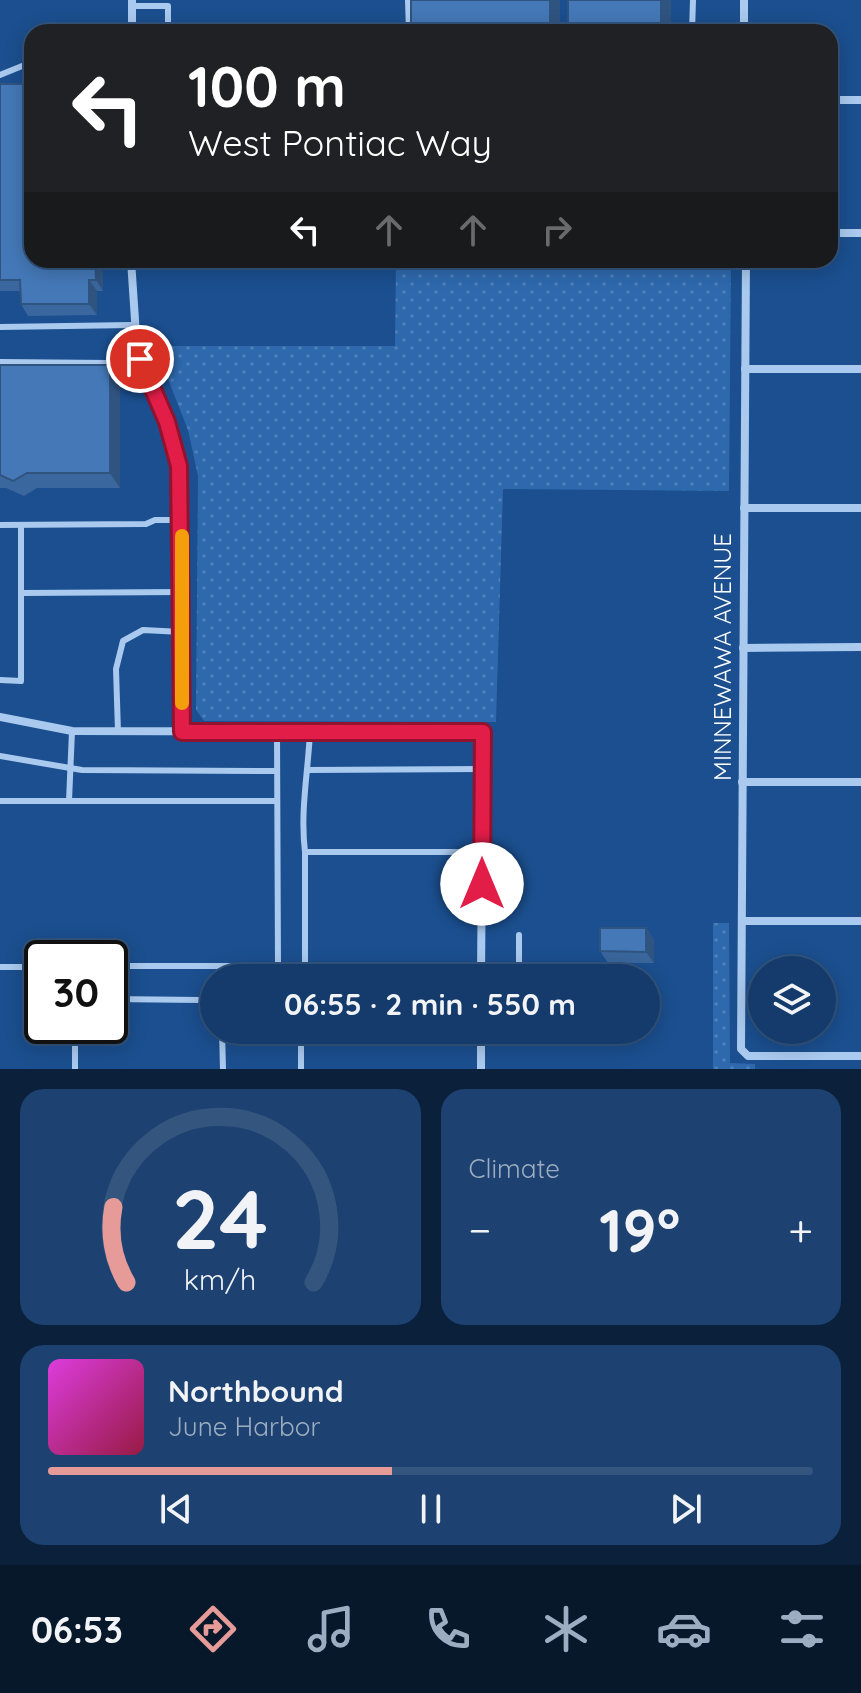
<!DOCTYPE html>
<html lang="en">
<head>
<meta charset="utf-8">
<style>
	:root { --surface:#143b6b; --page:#1d4271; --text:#f1f3f6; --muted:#9dadc1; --line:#33557e; --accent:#e69b98 }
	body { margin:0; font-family:Quicksand,sans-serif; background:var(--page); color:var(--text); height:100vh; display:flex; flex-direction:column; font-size:30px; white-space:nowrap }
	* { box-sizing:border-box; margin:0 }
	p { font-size:26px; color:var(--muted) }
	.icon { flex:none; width:44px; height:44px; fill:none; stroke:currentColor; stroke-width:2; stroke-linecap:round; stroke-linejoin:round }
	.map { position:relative; height:1069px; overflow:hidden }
	.details { display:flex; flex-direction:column; gap:20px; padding:20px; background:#0b203b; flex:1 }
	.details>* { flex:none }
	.guide { position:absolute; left:24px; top:24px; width:814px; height:244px; border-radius:24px; box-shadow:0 4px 20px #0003,0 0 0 2px var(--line); background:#202124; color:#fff; overflow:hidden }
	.buttons { position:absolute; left:748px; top:956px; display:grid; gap:16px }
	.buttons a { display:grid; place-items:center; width:88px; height:88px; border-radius:50%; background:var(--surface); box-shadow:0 4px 20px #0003,0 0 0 2px var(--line); font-size:40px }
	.speed { position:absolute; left:24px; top:940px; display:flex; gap:16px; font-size:40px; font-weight:700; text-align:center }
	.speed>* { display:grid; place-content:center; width:104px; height:104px; border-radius:50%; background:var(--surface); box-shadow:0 4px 20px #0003,0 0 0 2px var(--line); line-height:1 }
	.speed .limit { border:4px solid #111; border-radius:12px; background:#fff; color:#111 }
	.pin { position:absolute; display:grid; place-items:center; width:68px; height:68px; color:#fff; margin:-34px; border:4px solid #fff; border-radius:50%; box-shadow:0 2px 8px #0007 }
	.me { position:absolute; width:88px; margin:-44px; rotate:0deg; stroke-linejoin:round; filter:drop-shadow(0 0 6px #0008) }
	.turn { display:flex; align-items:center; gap:28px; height:168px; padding:0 32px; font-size:36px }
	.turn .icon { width:104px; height:104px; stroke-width:2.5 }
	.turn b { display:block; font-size:56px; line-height:68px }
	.lanes { display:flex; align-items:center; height:76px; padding:0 32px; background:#0003; justify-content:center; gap:40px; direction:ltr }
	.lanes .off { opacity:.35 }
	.big { font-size:60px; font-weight:800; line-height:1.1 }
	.details .tile { flex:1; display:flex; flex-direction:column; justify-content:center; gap:12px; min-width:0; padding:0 28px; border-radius:24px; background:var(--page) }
	.details .dial { align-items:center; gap:0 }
	.dial svg { height:208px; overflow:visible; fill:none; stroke:var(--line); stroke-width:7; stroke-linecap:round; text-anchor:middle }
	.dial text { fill:var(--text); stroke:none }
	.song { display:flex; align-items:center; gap:24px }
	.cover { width:96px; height:96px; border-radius:12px; background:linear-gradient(135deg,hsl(300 70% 55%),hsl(340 70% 35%)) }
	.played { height:8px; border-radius:4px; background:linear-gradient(90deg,var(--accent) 45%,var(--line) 45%) }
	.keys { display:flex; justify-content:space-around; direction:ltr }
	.heat { display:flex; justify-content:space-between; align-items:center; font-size:44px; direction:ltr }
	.details .tiles { flex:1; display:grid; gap:20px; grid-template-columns:1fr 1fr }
	.tile:last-child { grid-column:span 2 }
	.trip { position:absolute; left:200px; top:964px; width:460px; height:80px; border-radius:40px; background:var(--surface); box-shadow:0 4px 20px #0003,0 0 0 2px var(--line); font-weight:800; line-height:80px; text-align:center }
	.tabs { display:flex; height:128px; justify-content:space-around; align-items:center; background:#08182b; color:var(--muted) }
	.tabs .icon { width:56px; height:56px }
	.tabs .on { color:var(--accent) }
	.tabs b { font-size:36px; color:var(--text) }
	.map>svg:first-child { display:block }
	.grass { fill:url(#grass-dots) }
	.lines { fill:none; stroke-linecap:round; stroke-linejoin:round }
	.lane { stroke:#a9c9ee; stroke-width:6 }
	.street { stroke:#a9c9ee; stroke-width:8 }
	.wall { fill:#3a679d }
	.shaded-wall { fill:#305480 }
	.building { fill:#4478b7; stroke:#305480; stroke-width:2 }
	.route-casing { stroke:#92132f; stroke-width:20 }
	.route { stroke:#e11d48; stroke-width:14 }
	.slow { stroke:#f59e0b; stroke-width:14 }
	.labels { text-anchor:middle; stroke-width:8; stroke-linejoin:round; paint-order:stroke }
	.street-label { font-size:24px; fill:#fff; stroke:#1b4f8f }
</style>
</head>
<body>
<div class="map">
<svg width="861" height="1069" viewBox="0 0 861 1069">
	<defs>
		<pattern id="grass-dots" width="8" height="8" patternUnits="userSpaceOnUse" patternTransform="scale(2)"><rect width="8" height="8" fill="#2e69ad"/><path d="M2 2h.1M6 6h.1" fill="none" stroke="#4d80b9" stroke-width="1.8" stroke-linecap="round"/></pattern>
	</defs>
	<rect width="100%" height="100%" fill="#1b4f8f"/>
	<!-- grass -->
	<g class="grass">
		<polygon points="396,260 731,260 729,491 503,489 496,722 204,721 196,710 198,476 188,430 155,346 395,346"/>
		<polygon points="713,923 729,923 730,1063 755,1064 755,1069 713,1069"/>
	</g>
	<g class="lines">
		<!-- lane -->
		<g class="lane">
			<polyline points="408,0 409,32"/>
			<polyline points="132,6 168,6 168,32"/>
			<polyline points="692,32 693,0"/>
			<polyline points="0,75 32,62"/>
			<polyline points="0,327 133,325"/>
			<polyline points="0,362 110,363 140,359"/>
			<polyline points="0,525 146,524 155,520 181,520"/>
			<polyline points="21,593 182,592"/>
			<polyline points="0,680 21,681 21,525"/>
			<polyline points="118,732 116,669 123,641 143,630 182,632"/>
			<polyline points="0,756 82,770 277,771"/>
			<polyline points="308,770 482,769"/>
			<polyline points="0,801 277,801"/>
			<polyline points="69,801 72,731"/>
			<path d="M305 852C300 811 308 773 310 732"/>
			<polyline points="110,966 278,966 277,732"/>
			<polyline points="0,967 42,967"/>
			<polyline points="305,978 305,852 482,852"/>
			<polyline points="519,978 519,935"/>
			<polyline points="110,999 201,1000 214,1007"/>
			<polyline points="222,1030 223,1069"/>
			<polyline points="75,1069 75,1026"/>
			<polyline points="301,1069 301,1030"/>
		</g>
		<!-- street -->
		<g class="street">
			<polyline points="132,0 132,32"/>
			<polyline points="744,0 744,32"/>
			<polyline points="830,100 861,100"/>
			<polyline points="830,233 861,233"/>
			<polyline points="131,260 137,350 167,422 179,466 182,732"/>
			<polyline points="746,260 741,1049 748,1056 861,1056"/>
			<polyline points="745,369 861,369"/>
			<polyline points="744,508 861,508"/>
			<polyline points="743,648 861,647"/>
			<polyline points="0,717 72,731 483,732 481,978"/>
			<polyline points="742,782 861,782"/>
			<polyline points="742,921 861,921"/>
			<polyline points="481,1069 481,1030"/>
		</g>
	</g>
	<!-- wall -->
	<g class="wall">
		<polygon points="0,84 103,260 103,291 97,291 97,315 28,316 21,304 20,291 0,291"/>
		<polygon points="0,365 110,365 120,380 120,488 37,488 24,496 6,488 0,488"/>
		<polygon points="646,928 654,940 654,963 608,963 600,951"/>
	</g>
	<!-- shaded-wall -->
	<g class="shaded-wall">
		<rect x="550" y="0" width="10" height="32"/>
		<rect x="661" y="0" width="10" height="32"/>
		<polygon points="95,260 103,260 103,291 96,280"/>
		<polygon points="89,280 97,291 97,315 89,304"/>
		<polygon points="110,365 120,380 120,488 110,473"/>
		<polygon points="646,928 654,940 654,963 646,952"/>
	</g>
	<!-- building -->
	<g class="building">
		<rect x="411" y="0" width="139" height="32"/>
		<rect x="568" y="0" width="93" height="32"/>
		<polygon points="26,68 32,68 32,260 95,260 96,280 89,280 89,304 21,304 20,280 0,280 0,84 26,84"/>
		<polygon points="0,365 110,365 110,473 27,473 13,481 0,475"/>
		<polygon points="600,928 646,928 646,952 600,951"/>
	</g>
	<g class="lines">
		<!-- route casing -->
		<g class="route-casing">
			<polyline id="route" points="140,359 167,422 179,466 182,732 483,732 482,884"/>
		</g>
		<!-- route -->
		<use href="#route" class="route"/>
		<!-- slow -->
		<polyline class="slow" points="182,536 182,703"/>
	</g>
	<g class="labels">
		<!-- street labels -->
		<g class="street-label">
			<text transform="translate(723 657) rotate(-90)" y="8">MINNEWAWA AVENUE</text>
		</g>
	</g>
</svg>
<div class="buttons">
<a><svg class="icon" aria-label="layers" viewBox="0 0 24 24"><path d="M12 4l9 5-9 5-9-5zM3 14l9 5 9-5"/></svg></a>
</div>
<div class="speed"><div class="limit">30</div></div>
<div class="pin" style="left:140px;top:359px;background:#d93025"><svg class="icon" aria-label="arrive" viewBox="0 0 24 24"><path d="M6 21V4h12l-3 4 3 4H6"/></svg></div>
<svg class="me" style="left:482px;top:884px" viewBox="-20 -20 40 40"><circle r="19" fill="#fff"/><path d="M0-13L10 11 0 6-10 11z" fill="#e11d48"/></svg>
<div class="trip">06:55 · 2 min · 550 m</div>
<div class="guide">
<div class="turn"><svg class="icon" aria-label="left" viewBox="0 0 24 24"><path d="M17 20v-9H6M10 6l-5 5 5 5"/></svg><div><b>100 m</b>West Pontiac Way</div></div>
<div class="lanes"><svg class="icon" aria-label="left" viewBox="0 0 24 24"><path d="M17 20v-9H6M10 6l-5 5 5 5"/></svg><svg class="icon off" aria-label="ahead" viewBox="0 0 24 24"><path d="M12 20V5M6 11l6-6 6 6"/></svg><svg class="icon off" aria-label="ahead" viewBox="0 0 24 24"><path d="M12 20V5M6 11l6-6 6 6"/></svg><svg class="icon off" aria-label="right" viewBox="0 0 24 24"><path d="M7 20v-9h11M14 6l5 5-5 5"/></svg></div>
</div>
</div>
<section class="details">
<div class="tiles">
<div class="tile dial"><svg viewBox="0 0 100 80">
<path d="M14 69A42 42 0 1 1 86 69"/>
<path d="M14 69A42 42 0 0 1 9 40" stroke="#e69b98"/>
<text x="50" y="56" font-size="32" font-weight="700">24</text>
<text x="50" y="72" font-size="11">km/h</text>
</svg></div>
<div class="tile"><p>Climate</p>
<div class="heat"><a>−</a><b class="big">19°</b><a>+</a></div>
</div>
<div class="tile">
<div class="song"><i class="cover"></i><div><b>Northbound</b><p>June Harbor</p></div></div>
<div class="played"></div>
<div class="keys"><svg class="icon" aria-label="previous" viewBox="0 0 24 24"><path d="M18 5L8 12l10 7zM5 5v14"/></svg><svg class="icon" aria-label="pause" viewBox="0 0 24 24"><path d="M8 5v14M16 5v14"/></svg><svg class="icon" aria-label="next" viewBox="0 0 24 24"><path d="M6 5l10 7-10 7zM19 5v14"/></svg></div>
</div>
</div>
</section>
<nav class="tabs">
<b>06:53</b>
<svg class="icon on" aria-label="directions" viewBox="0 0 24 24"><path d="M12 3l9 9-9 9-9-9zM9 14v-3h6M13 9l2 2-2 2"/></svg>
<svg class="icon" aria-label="music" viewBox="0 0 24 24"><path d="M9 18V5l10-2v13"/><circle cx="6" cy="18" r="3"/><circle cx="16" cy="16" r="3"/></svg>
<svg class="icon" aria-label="phone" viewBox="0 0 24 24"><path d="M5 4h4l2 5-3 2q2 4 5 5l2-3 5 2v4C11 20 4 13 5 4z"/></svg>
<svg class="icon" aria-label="climate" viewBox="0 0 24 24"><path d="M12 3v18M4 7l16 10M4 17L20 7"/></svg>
<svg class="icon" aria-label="car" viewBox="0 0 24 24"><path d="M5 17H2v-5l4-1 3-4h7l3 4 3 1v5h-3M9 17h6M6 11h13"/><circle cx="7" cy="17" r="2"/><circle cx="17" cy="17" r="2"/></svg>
<svg class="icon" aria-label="filters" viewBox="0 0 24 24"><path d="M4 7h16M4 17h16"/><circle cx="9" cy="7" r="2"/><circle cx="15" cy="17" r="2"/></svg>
</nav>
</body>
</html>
